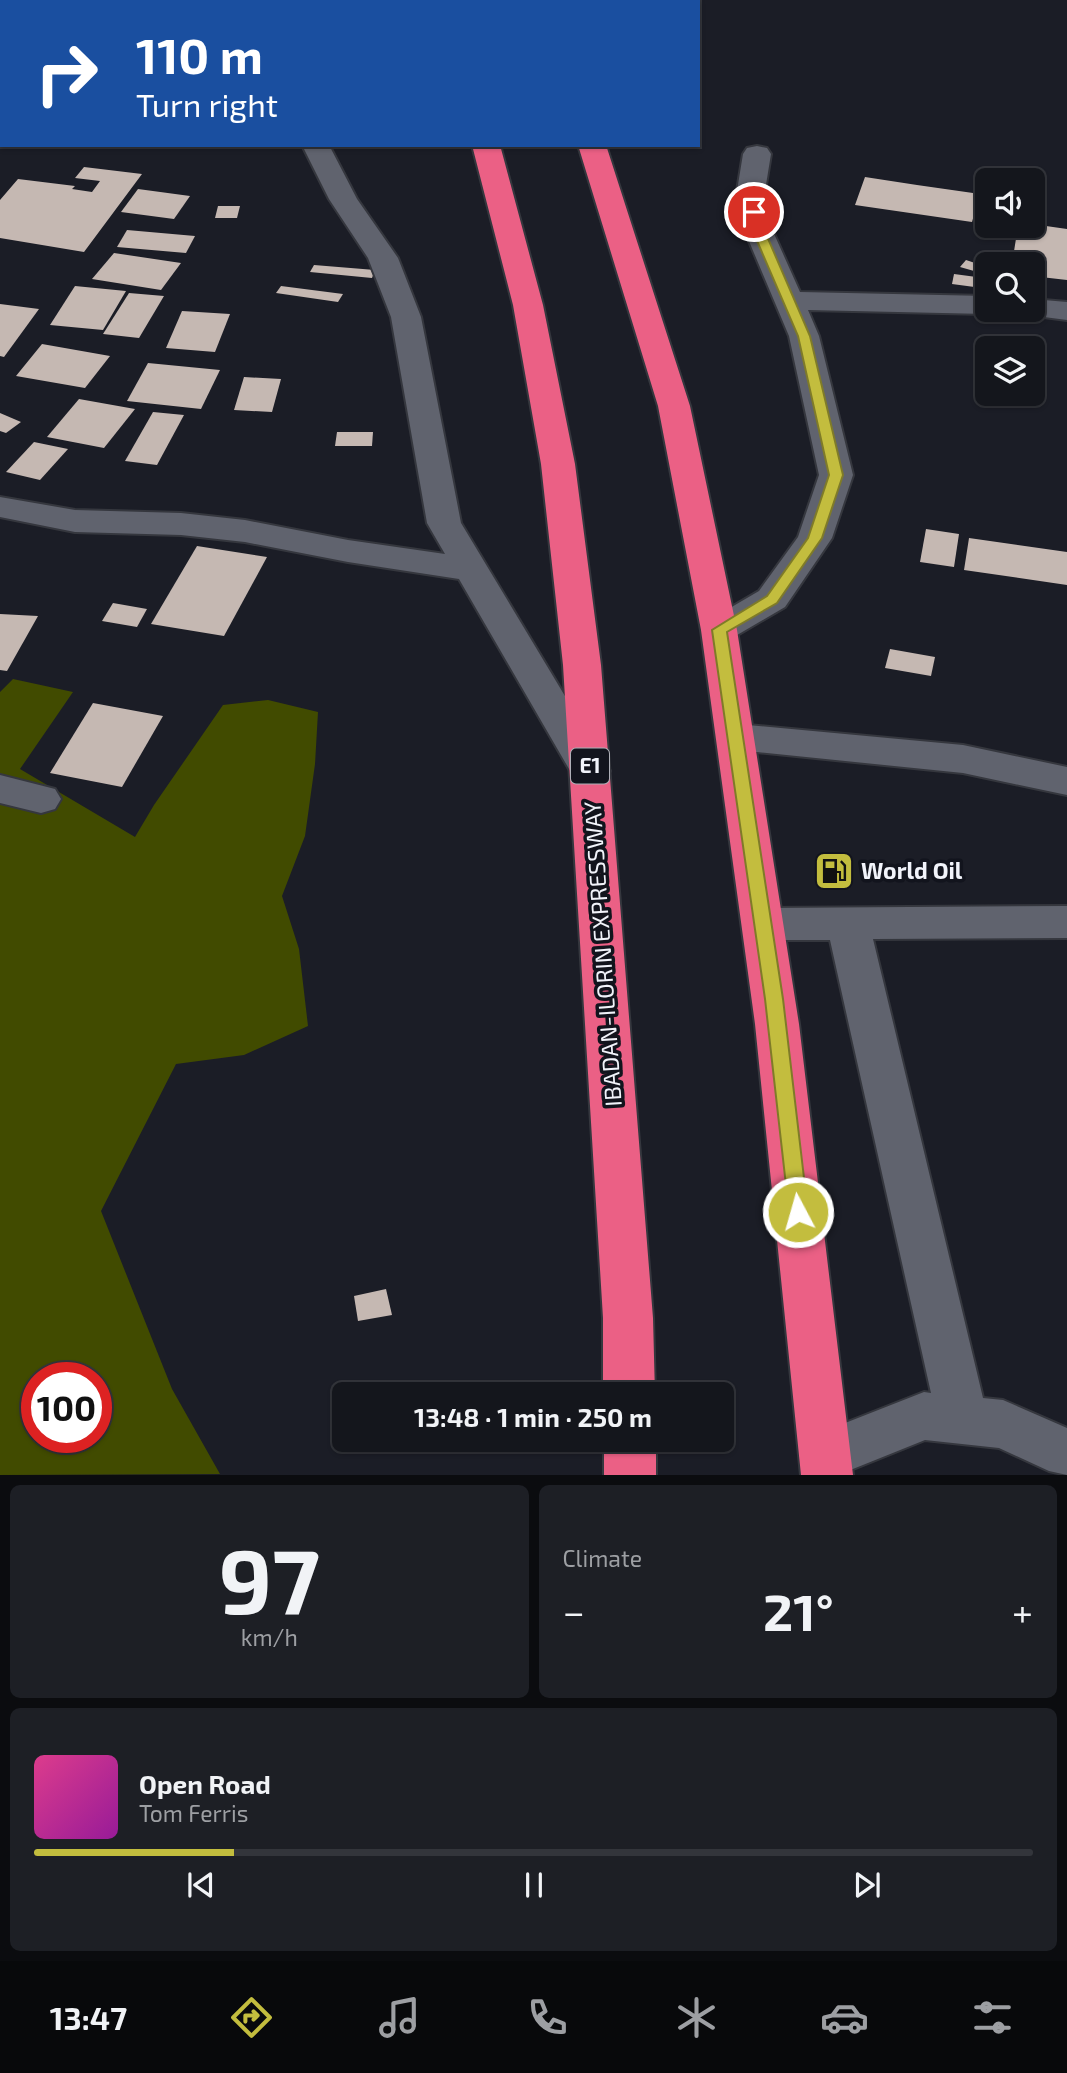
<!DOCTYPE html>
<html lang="en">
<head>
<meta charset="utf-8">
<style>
	:root { --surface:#14161c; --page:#1d1f25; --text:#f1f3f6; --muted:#9d9fa3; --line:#33353b; --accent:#c3bd3e }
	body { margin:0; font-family:"Exo 2",sans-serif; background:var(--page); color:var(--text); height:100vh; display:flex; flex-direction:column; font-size:26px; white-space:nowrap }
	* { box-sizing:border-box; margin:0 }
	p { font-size:23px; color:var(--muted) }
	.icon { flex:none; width:38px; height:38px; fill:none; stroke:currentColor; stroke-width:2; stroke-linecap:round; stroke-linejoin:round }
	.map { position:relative; height:1475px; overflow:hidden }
	.side { display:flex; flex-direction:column; gap:10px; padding:10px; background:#0b0c0f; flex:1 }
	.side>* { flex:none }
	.banner { position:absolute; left:0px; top:0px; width:700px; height:147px; box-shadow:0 2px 5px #0004,0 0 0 2px var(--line); background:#1a4fa0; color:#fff; overflow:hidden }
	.buttons { position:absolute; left:975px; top:168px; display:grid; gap:14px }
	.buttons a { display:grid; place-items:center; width:70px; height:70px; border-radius:10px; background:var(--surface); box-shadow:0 2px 5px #0004,0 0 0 2px var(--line); font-size:35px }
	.speed { position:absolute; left:21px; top:1362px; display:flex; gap:14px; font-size:35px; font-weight:700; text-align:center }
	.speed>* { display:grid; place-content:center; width:91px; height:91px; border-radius:50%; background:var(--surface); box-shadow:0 2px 5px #0004,0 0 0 2px var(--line); line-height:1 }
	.speed .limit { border:10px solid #d22; background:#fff; color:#111 }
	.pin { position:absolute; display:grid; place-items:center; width:60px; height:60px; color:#fff; margin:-30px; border:4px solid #fff; border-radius:50%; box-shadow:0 2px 7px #0007 }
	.me { position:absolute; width:77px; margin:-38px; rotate:354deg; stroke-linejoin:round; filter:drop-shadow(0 0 5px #0008) }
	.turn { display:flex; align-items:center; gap:24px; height:147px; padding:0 21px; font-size:32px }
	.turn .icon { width:91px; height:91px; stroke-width:2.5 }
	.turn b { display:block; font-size:49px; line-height:60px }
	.big { font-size:52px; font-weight:700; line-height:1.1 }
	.side .tile { flex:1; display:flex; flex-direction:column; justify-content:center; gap:10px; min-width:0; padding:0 24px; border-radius:10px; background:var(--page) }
	.side .dial { align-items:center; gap:0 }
	.dial b { font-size:91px; line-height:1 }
	.song { display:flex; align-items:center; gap:21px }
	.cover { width:84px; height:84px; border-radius:10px; background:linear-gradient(135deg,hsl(330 70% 55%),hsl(300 70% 35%)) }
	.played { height:7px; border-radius:4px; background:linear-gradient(90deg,var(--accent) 20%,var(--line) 20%) }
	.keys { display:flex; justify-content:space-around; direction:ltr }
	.heat { display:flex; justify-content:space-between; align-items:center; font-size:38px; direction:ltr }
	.side .tiles { flex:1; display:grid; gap:10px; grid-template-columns:1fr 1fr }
	.tile:last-child { grid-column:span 2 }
	.trip { position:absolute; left:332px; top:1382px; width:402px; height:70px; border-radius:10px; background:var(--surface); box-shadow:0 2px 5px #0004,0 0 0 2px var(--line); font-weight:700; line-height:70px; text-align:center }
	.tabs { display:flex; height:112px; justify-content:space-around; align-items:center; background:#08090b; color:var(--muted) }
	.tabs .icon { width:49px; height:49px }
	.tabs .active { color:var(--accent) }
	.tabs b { font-size:32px; color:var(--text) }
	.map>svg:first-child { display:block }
	.green { fill:#414b00; fill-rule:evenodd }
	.building { fill:#c5b8b2 }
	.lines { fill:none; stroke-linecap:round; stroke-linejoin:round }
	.minor-casing { stroke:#35373e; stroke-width:4 }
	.highway-casing { stroke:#35373e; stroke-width:4 }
	.minor { fill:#60636e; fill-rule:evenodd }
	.highway { fill:#eb6085; fill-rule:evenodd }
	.route { fill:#c3bd3e; stroke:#7f7b28; stroke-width:2 }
	.labels { text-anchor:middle; stroke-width:7; stroke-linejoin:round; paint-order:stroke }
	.shield { fill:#12141d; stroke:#aeb0b8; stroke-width:2 }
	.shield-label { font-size:21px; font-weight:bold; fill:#f1f3fa }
	.poi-label { font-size:23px; font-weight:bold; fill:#f1f3fa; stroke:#12141d; text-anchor:start }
	.street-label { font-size:23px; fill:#f1f3fa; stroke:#12141d }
</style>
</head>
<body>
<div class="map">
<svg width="1067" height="1475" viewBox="0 0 1067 1475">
	<rect width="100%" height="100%" fill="#1b1d26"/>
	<!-- green -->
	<path class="green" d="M13 679 73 692 20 769 135 837 154 805 223 705 268 700 318 712 315 764 305 836 282 896 299 949 308 1026 244 1055 176 1064 101 1211 172 1389 220 1474 0 1475V692ZM37 1377H96V1437H37Z"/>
	<!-- building -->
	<g class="building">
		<polygon points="84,167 142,174 84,252 0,238 0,200 18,179 75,186 72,189 92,192 100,181 75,178"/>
		<polygon points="865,177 917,185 980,194 972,222 855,205"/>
		<polygon points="138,189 190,196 174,219 121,212"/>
		<polygon points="218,206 240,206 237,218 215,218"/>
		<polygon points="1032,224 1067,229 1067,280 1032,276 1032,264 1012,264 1018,226"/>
		<polygon points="127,230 195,236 186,253 117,247"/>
		<polygon points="114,253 181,263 161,290 92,279"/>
		<polygon points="966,260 981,265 974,271 960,267"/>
		<polygon points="314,265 375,270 372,278 310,272"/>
		<polygon points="954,274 984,278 982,288 952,284"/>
		<polygon points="75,286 126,291 103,330 50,325"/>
		<polygon points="281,286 343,294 338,302 276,293"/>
		<polygon points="129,293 164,296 139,338 103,334"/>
		<polygon points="0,304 39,309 4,357 0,356"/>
		<polygon points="182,311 230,314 215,352 166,348"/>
		<polygon points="42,344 110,356 85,388 16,376"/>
		<polygon points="148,363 220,370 201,409 127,401"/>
		<polygon points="244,377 281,379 272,412 234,410"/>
		<polygon points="79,399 135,409 104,448 47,437"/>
		<polygon points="153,412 184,415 157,465 125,461"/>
		<polygon points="0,413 21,422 6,433 0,431"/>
		<polygon points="337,432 373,432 372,446 335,446"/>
		<polygon points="34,442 68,449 40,480 6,472"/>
		<polygon points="926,529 959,534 954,567 920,562"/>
		<polygon points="969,538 1067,552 1067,585 964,570"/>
		<polygon points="197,546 267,557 224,636 151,624"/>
		<polygon points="113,603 147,609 137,627 102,621"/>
		<polygon points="0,614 38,616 7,671 0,670"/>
		<polygon points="890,649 935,657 931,676 885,668"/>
		<polygon points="93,703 163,716 122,787 50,773"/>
		<polygon points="386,1289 392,1315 358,1321 354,1296"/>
	</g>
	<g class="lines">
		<!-- minor casing -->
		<g class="minor-casing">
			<g id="minor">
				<polygon points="113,0 138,0 112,2"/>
				<rect x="299" y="0" width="24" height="2"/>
				<polygon points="0,112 2,112 0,130"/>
				<polygon points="302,145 329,145 357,199 398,258 421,317 461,523 610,771 604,781 590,785 576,781 459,579 348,562 245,542 181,535 75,532 0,517 0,497 75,510 181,513 245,520 348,540 445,554 427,523 391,317 368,258 329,199"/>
				<polygon points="757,146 767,148 771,154 764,197 771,227 800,292 987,296 987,310 999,310 987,314 808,310 819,336 853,475 832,538 785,607 732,638 719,642 706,638 701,630 706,622 759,591 798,537 819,475 789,336 743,227 736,197 743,154 747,148"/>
				<polygon points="1032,299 1067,302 1067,320 1021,314 1018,310 1032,310"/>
				<polygon points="737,724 963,745 1067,767 1067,795 963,773 737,750 723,746 718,737 723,728"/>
				<polygon points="0,775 55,789 61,799 55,809 41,813 0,803"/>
				<polygon points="1067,906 1067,938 873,939 983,1398 1003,1400 1067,1428 1067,1475 1049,1471 999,1448 925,1440 838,1475 807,1472 799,1455 807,1438 924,1392 931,1393 830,940 764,940 749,935 743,924 749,913 764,908"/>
			</g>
		</g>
		<!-- highway casing -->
		<g class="highway-casing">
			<g id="highway">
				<polygon points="435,0 459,0 460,2 436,2"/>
				<polygon points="526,0 550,0 551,2 527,2"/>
				<polygon points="472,145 500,145 543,305 575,464 601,665 653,1318 655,1395 603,1395 603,1318 563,665 541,464 513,305"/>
				<polygon points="578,145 606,145 690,406 737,630 799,1024 853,1475 801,1475 755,1024 701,630 658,406"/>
				<rect x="604" y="1440" width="52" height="35"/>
			</g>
		</g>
		<!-- minor -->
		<use href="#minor" class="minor"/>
		<!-- highway -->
		<use href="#highway" class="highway"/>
	</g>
	<!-- route -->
	<polygon class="route" points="750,209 760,212 763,227 810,336 843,475 822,538 777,603 727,632 783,999 808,1212 805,1218 798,1221 791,1218 789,1212 765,999 712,630 767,596 808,538 829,475 798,336 751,227"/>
	<!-- icons -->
	<defs>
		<g id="fuel-square" transform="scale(2.0125)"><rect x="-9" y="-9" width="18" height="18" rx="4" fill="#c3bd3e" stroke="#12141d"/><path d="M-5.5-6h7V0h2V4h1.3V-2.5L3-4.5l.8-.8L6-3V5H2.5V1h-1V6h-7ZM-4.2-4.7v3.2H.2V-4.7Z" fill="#111"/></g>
	</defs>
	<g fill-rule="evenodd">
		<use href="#fuel-square" x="834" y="871"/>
	</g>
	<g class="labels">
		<!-- shield labels -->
		<rect class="shield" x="571" y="748.5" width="38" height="35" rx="5"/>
		<g class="shield-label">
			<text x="590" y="773">E1</text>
		</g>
		<!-- poi labels -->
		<g class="poi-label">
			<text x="861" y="879">World Oil</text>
		</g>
		<!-- street labels -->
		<g class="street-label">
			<text transform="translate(603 954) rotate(-94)" y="8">IBADAN-ILORIN EXPRESSWAY</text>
		</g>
	</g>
</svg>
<div class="buttons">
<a><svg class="icon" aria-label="sound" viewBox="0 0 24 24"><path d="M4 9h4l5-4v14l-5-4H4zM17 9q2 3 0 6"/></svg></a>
<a><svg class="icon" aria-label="search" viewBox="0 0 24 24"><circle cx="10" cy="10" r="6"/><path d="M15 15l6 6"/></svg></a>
<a><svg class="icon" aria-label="layers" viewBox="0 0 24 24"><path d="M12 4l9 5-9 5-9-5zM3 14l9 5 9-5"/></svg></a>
</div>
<div class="speed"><div class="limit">100</div></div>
<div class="pin" style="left:754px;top:212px;background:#d93025"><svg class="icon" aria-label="arrive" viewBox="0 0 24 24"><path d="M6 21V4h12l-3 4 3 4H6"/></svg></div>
<svg class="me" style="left:798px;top:1212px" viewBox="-20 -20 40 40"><circle r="17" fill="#c3bd3e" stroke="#fff" stroke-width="3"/><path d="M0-11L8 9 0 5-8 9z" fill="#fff"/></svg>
<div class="trip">13:48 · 1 min · 250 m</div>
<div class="banner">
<div class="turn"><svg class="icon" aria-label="right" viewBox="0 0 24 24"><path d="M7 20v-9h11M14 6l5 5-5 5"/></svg><div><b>110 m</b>Turn right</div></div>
</div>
</div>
<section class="side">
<div class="tiles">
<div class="tile dial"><b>97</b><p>km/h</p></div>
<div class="tile"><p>Climate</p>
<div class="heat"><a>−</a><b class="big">21°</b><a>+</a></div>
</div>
<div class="tile">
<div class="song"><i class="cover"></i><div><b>Open Road</b><p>Tom Ferris</p></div></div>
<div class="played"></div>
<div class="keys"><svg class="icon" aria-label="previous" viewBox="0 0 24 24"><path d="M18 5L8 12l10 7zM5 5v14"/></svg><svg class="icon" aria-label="pause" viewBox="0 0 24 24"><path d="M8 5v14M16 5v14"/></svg><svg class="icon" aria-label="next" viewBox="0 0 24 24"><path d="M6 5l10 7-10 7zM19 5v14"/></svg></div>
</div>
</div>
</section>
<nav class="tabs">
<b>13:47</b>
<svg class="icon active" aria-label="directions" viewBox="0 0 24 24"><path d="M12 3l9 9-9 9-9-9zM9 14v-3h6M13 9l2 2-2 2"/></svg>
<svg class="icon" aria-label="music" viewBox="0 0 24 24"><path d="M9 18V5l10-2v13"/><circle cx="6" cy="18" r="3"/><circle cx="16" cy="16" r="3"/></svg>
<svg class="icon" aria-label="phone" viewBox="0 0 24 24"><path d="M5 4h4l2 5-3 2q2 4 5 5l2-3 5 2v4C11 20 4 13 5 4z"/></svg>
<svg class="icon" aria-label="climate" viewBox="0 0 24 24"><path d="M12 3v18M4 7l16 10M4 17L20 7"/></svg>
<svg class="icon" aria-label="car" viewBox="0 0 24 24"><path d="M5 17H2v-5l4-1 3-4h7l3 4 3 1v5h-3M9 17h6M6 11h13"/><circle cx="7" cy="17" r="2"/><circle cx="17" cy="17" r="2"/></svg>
<svg class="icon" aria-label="filters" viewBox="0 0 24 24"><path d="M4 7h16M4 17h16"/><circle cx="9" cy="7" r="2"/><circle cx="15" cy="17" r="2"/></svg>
</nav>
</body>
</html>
